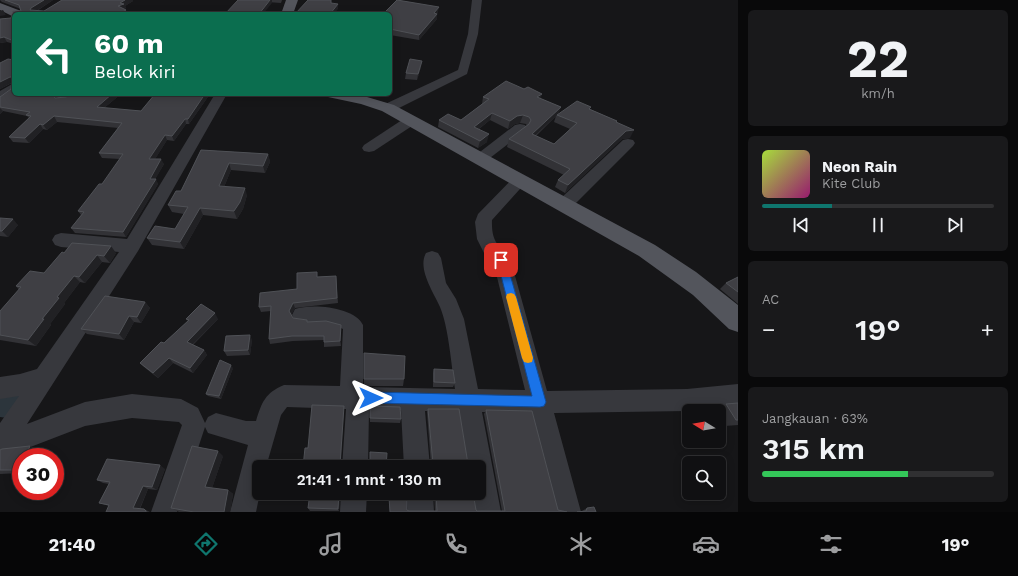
<!DOCTYPE html>
<html lang="id">
<head>
<meta charset="utf-8">
<style>
	:root { --surface:#101012; --page:#19191b; --text:#f1f3f6; --muted:#9c9d9f; --line:#303032; --accent:#0f766e }
	body { margin:0; font-family:"Work Sans",sans-serif; background:var(--page); color:var(--text); height:100vh; display:flex; flex-direction:column; font-size:15px; white-space:nowrap }
	* { box-sizing:border-box; margin:0 }
	p { font-size:13px; color:var(--muted) }
	.icon { flex:none; width:22px; height:22px; fill:none; stroke:currentColor; stroke-width:2; stroke-linecap:round; stroke-linejoin:round }
	.map { position:relative; flex:1; overflow:hidden }
	.drawer { display:flex; flex-direction:column; gap:10px; padding:10px; background:#09090a; width:280px }
	.drawer>* { flex:none }
	.hud { position:absolute; left:12px; top:12px; width:380px; height:84px; border-radius:6px; box-shadow:0 2px 10px #0003,0 0 0 1px var(--line); background:#0b6e4f; color:#fff; overflow:hidden }
	.needle { width:26px; rotate:281deg }
	.fabs { position:absolute; left:682px; top:404px; display:grid; gap:8px }
	.fabs a { display:grid; place-items:center; width:44px; height:44px; border-radius:6px; background:var(--surface); box-shadow:0 2px 10px #0003,0 0 0 1px var(--line); font-size:20px }
	.speed { position:absolute; left:12px; top:448px; display:flex; gap:8px; font-size:20px; font-weight:700; text-align:center }
	.speed>* { display:grid; place-content:center; width:52px; height:52px; border-radius:50%; background:var(--surface); box-shadow:0 2px 10px #0003,0 0 0 1px var(--line); line-height:1 }
	.speed .limit { border:6px solid #d22; background:#fff; color:#111 }
	.pin { position:absolute; display:grid; place-items:center; width:34px; height:34px; color:#fff; margin:-17px; border-radius:8px; box-shadow:0 2px 6px #0006 }
	.me { position:absolute; width:44px; margin:-22px; rotate:90deg; stroke-linejoin:round; filter:drop-shadow(0 0 3px #0008) }
	.turn { display:flex; align-items:center; gap:14px; height:84px; padding:0 16px; font-size:18px }
	.turn .icon { width:52px; height:52px; stroke-width:2.5 }
	.turn b { display:block; font-size:28px; line-height:34px }
	.big { font-size:30px; font-weight:600; line-height:1.1 }
	.drawer .card { flex:1; display:flex; flex-direction:column; justify-content:center; gap:6px; min-width:0; padding:0 14px; border-radius:6px; background:var(--page) }
	.drawer .dial { align-items:center; gap:0 }
	.dial b { font-size:52px; line-height:1 }
	.song { display:flex; align-items:center; gap:12px }
	.cover { width:48px; height:48px; border-radius:6px; background:linear-gradient(135deg,hsl(80 70% 55%),hsl(320 70% 35%)) }
	.played { height:4px; border-radius:2px; background:linear-gradient(90deg,var(--accent) 30%,var(--line) 30%) }
	.keys { display:flex; justify-content:space-around; direction:ltr }
	.heat { display:flex; justify-content:space-between; align-items:center; font-size:22px; direction:ltr }
	.charge { height:6px; border-radius:3px; background:linear-gradient(90deg,#34c759 63%,var(--line) 0) }
	.trip { position:absolute; left:252px; top:460px; width:234px; height:40px; border-radius:6px; background:var(--surface); box-shadow:0 2px 10px #0003,0 0 0 1px var(--line); font-weight:600; line-height:40px; text-align:center }
	.menu { display:flex; height:64px; justify-content:space-around; align-items:center; background:#060607; color:var(--muted) }
	.menu .icon { width:28px; height:28px }
	.menu .on { color:var(--accent) }
	.menu b { font-size:18px; color:var(--text) }
	main { display:flex; flex:1; min-height:0 }
	.map>svg:first-child { display:block }
	.lines { fill:none; stroke-linecap:round; stroke-linejoin:round }
	.river { fill:#2c353c; fill-rule:evenodd }
	.minor { fill:#37383d; fill-rule:evenodd }
	.major { fill:#53555c; fill-rule:evenodd }
	.wall { fill:#323236; fill-rule:evenodd }
	.shaded-wall { fill:#212124 }
	.building { fill:#3f3f44; stroke:#4f5156 }
	.route { fill:#1a73e8; stroke:#114b97 }
	.slow { fill:#f59e0b }
</style>
</head>
<body>
<main>
<div class="map">
<svg width="738" height="512" viewBox="0 0 738 512">
	<rect width="100%" height="100%" fill="#161618"/>
	<g class="lines">
		<!-- river -->
		<polygon class="river" points="0,385 15,387 26,392 31,403 26,414 15,419 0,417"/>
		<!-- minor -->
		<g class="minor">
			<polygon points="472,0 482,0 478,34 467,74 393,111 383,111 382,108 383,105 458,70 468,34"/>
			<polygon points="14,83 14,93 4,100 0,101 0,91"/>
			<path d="M62 94H77C73 100 65 103 58 102L56 99Z"/>
			<path d="M215 94H227L138 251 27 424 85 402 132 394 181 399 198 408 205 423 208 417 216 413 246 421H256C262 402 265 393 284 385L340 386 343 329C328 321 310 326 295 321L292 315 295 309C312 303 355 307 363 325V387L455 389C451 364 449 329 440 307 434 293 417 269 426 253L432 251 438 253 441 258 446 283 456 299 464 319 478 389 525 390 494 265 485 255 477 239 475 222 478 214 515 176 520 175 525 176 528 180 492 220C491 248 503 244 512 265L547 391 687 389 738 384V406L687 411 554 413 581 512H555L530 413 482 412 501 512H475L472 493H479V467H467L459 411H425L430 467H404L401 410 369 409 368 467H342L346 409 287 407 281 415 266 467H259V493H260L256 512H230L248 445 208 433 205 427 177 512H151L182 425 179 422 132 418 85 426 20 451H10L0 456V423L19 396 0 399V377L20 374 37 369 119 252 61 247 55 245 52 240 55 235 61 233 127 239Z"/>
			<polygon points="410,117 415,118 417,121 415,124 374,151 369,152 364,151 362,148 364,145 405,118"/>
			<polygon points="520,124 525,125 527,128 525,131 486,161 481,163 476,161 474,158 476,155 515,125"/>
			<polygon points="628,139 633,140 635,143 633,146 571,208 565,210 559,208 557,204 559,200 623,140"/>
			<polygon points="341,493 367,493 366,512 340,512"/>
			<polygon points="407,493 433,493 434,512 408,512"/>
		</g>
		<!-- major -->
		<g class="major">
			<polygon points="286,0 298,0 293,14 281,14"/>
			<polygon points="0,3 21,11 23,14 14,14 14,17 0,10"/>
			<polygon points="325,94 357,94 394,105 655,245 696,272 738,305 738,332 729,329 693,295 639,256 382,111 361,104 328,97"/>
		</g>
	</g>
	<!-- wall -->
	<g class="wall">
		<polygon points="0,0 53,0 37,11 44,11 62,0 133,0 133,1 125,6 126,8 124,9 126,10 127,14 14,14 14,44 7,42 0,43 0,19 11,18 13,11 21,11 21,9 2,2"/>
		<polygon points="238,0 282,0 281,3"/>
		<polygon points="438,12 437,14 437,19 419,40 390,35 390,14"/>
		<polygon points="0,63 60,94 55,98 66,97 71,94 121,94 104,108 141,111 155,94 210,94 189,124 186,124 174,141 167,140 155,159 164,164 155,179 158,184 126,237 75,233 71,228 81,215 78,211 102,184 120,159 102,158 99,153 118,128 57,122 47,130 43,129 29,143 13,142 9,137 29,118 27,116 3,111 0,114 0,97 11,89 12,83 0,89"/>
		<polygon points="421,67 417,80 405,79 406,73"/>
		<path d="M483 97 541 99 561 107 558 114 590 109 617 121 616 123 630 138 622 139 565 193 555 187 558 180 564 175 507 147 509 139 527 126 526 124 520 123 515 124 508 129 490 120 479 129 487 142 478 148 438 127 439 120H461L482 104ZM556 116 554 122 570 129 554 144 536 136Z"/>
		<polygon points="201,150 268,154 270,162 265,173 231,170 224,187 247,195 243,209 237,219 203,215 184,249 152,245 147,238 175,229 184,214 172,212 168,205 181,191"/>
		<polygon points="0,218 18,225 8,237 0,236"/>
		<polygon points="64,253 116,253 110,263 102,262 85,283 80,282 64,303 65,304 50,324 51,325 36,346 0,340 0,311 19,290 16,286 44,273"/>
		<polygon points="336,276 338,303 295,308 291,314 293,318 307,320 307,322 341,330 341,346 324,347 324,340 293,341 270,344 269,339 271,311 261,312 259,307 297,289 318,277"/>
		<polygon points="738,277 738,304 720,289 726,283"/>
		<polygon points="145,302 150,308 141,323 134,322 124,340 87,334 81,329"/>
		<polygon points="186,319 218,319 193,345 204,350 207,355 193,373 173,363 158,378 144,367 140,363 164,343 188,321"/>
		<polygon points="252,340 250,355 227,356 224,351"/>
		<polygon points="364,353 404,379 403,386 364,386"/>
		<polygon points="233,368 221,399 208,396 206,394"/>
		<polygon points="434,369 455,383 453,387 433,387 433,373"/>
		<polygon points="738,403 738,425 725,426 719,415 719,411 717,411 716,410 726,404"/>
		<polygon points="370,406 401,419 400,423 370,422"/>
		<polygon points="428,409 459,409 468,464 480,466 480,489 479,490 479,467 424,467 424,466 431,466 427,412"/>
		<polygon points="486,410 558,510 567,512 390,512 389,500 389,497 409,511 435,511 434,493 473,493 476,510 477,511 502,511 484,414"/>
		<polygon points="30,446 38,450 35,457 21,457 21,473 0,474 0,450"/>
		<polygon points="223,456 212,488 228,490 233,494 230,512 179,512 171,508"/>
		<polygon points="165,469 157,490 148,489 140,509 144,509 150,512 106,512 109,506 99,503 109,484 103,483 97,480"/>
		<polygon points="310,493 340,493 339,511 310,511 308,508"/>
		<polygon points="587,508 596,512 582,512 582,511"/>
	</g>
	<!-- shaded-wall -->
	<g class="shaded-wall">
		<polygon points="44,0 53,0 33,13 30,10 31,8"/>
		<polygon points="125,0 133,0 133,1 125,6 126,8 120,11 118,6 120,3"/>
		<polygon points="270,0 272,0 272,3 263,14 259,14"/>
		<polygon points="338,4 338,9 334,14 330,14"/>
		<polygon points="439,7 438,12 437,15 437,14 437,19 419,40 419,35"/>
		<polygon points="3,10 6,15 0,16 0,11"/>
		<polygon points="126,10 127,14 119,14"/>
		<polygon points="4,37 7,42 0,43 0,38"/>
		<polygon points="422,61 421,67 417,80 418,74"/>
		<polygon points="10,77 13,82 0,89 0,82"/>
		<polygon points="52,94 60,94 55,99"/>
		<polygon points="112,94 121,94 99,112 97,107"/>
		<polygon points="205,94 210,94 189,124 188,119"/>
		<polygon points="542,94 540,101 537,97"/>
		<polygon points="561,107 558,115 557,115 556,116 529,141 532,134"/>
		<polygon points="0,108 3,111 0,114"/>
		<polygon points="492,113 490,120 472,134 474,127"/>
		<polygon points="523,115 520,123 515,124 508,129 510,121 517,116"/>
		<polygon points="54,116 57,122 47,130 43,125"/>
		<polygon points="185,119 186,124 174,141 172,136"/>
		<polygon points="40,124 43,129 29,143 25,138"/>
		<polygon points="634,130 630,138 622,139 565,193 568,185 626,131"/>
		<polygon points="489,134 487,142 478,148 480,141"/>
		<polygon points="165,135 167,140 152,164 149,159"/>
		<polygon points="268,154 270,162 265,173 263,166"/>
		<polygon points="161,159 164,164 153,183 156,179 158,184 126,237 123,232 150,179"/>
		<polygon points="229,163 231,170 221,194 219,186"/>
		<polygon points="245,188 247,195 243,209 237,219 234,211"/>
		<polygon points="200,208 203,215 184,249 180,242"/>
		<polygon points="13,219 18,225 8,237 2,231"/>
		<polygon points="111,246 116,253 110,263 104,256"/>
		<polygon points="97,255 102,262 85,283 79,277"/>
		<polygon points="74,276 80,282 64,303 65,304 50,324 51,325 36,346 28,340 57,297"/>
		<polygon points="145,302 150,308 141,323 137,317"/>
		<polygon points="293,303 295,308 291,316 289,311"/>
		<polygon points="215,313 218,319 190,347 187,342"/>
		<polygon points="129,316 134,322 124,340 119,334"/>
		<polygon points="341,325 341,346 340,341"/>
		<polygon points="250,335 252,340 250,355 248,350"/>
		<polygon points="204,350 207,355 193,373 190,368"/>
		<polygon points="169,358 173,363 158,378 153,373"/>
		<polygon points="231,365 233,368 221,399 219,396"/>
		<polygon points="344,406 344,410 341,467 340,465"/>
		<polygon points="30,446 38,450 35,457 25,457"/>
		<polygon points="218,451 223,456 211,491 205,487"/>
		<polygon points="160,465 165,469 157,490 152,487"/>
		<polygon points="143,486 148,489 139,510 133,508"/>
		<polygon points="228,490 233,494 230,512 224,512"/>
		<polygon points="339,493 340,493 339,511 338,509"/>
	</g>
	<!-- building -->
	<g class="building">
		<polygon points="5,0 44,0 31,8 30,10 44,11 62,0 125,0 120,3 124,4 118,6 126,10 119,14 14,14 14,41 4,37 0,38 0,19 11,18 13,11 21,11 19,5"/>
		<polygon points="238,0 270,0 259,14 225,14"/>
		<polygon points="308,0 331,0 331,3 338,4 330,14 295,14"/>
		<polygon points="397,0 439,7 434,13 437,14 419,35 390,29 390,14 383,14"/>
		<polygon points="8,59 14,60 14,94 52,94 55,98 66,97 71,94 112,94 97,107 141,111 155,94 205,94 188,119 185,119 172,136 165,135 149,159 161,159 150,179 156,179 123,232 71,228 84,212 78,211 99,184 102,184 123,154 99,153 122,123 54,116 43,125 40,124 25,138 9,137 31,116 26,115 30,112 0,107 0,97 11,89 12,77 10,77 0,82 0,63"/>
		<polygon points="410,59 422,61 418,74 406,73"/>
		<polygon points="506,81 524,89 528,87 542,94 537,97 561,107 532,134 554,144 577,123 557,115 577,101 591,107 589,109 617,121 616,122 634,130 626,131 568,185 558,180 570,169 509,139 529,124 531,120 529,117 523,115 517,116 510,121 492,113 474,127 489,134 480,141 439,120 448,114 461,120 489,99 483,97"/>
		<polygon points="201,150 268,154 263,166 229,163 219,186 245,188 240,202 234,211 200,208 180,242 147,238 155,226 175,229 188,207 168,205 176,191 181,191"/>
		<polygon points="0,218 13,219 2,231 0,231"/>
		<polygon points="72,243 111,246 104,256 97,255 79,277 74,276 57,297 59,298 42,319 44,319 28,340 0,335 0,311 21,287 16,286 30,271 44,273 62,252 64,253"/>
		<polygon points="317,272 317,277 336,276 337,298 293,303 289,311 293,318 307,320 307,322 326,321 341,325 340,341 324,342 324,336 292,336 269,339 271,306 259,307 260,293 297,289 297,273"/>
		<polygon points="738,277 738,292 726,283"/>
		<polygon points="105,296 145,302 137,317 129,316 119,334 81,329"/>
		<polygon points="201,304 215,313 187,342 204,350 190,368 169,358 153,373 140,363 161,342 164,343 189,320 186,319"/>
		<polygon points="250,335 248,350 224,351 226,336"/>
		<polygon points="364,353 405,356 404,379 364,379"/>
		<polygon points="220,360 231,365 219,396 206,394"/>
		<polygon points="434,369 453,370 455,383 434,382"/>
		<polygon points="738,403 738,420 736,420 726,404"/>
		<polygon points="312,405 344,406 340,465 368,465 370,464 370,452 387,453 386,467 303,467 305,448 308,448"/>
		<polygon points="370,406 400,407 401,419 370,418"/>
		<polygon points="428,409 459,409 468,464 480,466 480,489 479,489 479,467 424,467 424,466 431,466 433,464"/>
		<polygon points="486,410 532,411 558,510 567,512 390,512 389,497 407,496 407,510 409,511 437,511 436,493 473,493 476,510 477,511 505,511"/>
		<polygon points="30,446 25,457 21,457 21,466 19,470 0,470 0,450 2,449"/>
		<polygon points="192,446 218,451 205,487 228,490 224,512 194,512 171,508"/>
		<polygon points="107,459 160,465 152,487 143,486 133,508 144,509 146,511 146,512 106,512 109,505 99,503 110,482 97,480"/>
		<polygon points="310,493 339,493 338,509 308,508"/>
		<polygon points="594,507 596,512 577,512 586,511 587,508"/>
	</g>
	<!-- route -->
	<polygon class="route" points="501,256 506,260 546,402 544,406 540,407 371,403 367,402 366,398 367,394 371,392 532,396 497,260"/>
	<!-- slow -->
	<polygon class="slow" points="511,293 514,294 516,297 533,358 532,362 528,363 524,362 522,358 506,297 507,294"/>
</svg>
<div class="fabs">
<a><svg class="needle" viewBox="-14 -14 28 28"><path d="M0-13l5 13h-10z" fill="#e53935"/><path d="M0 13l5-13h-10z" fill="#9c9d9f"/></svg></a>
<a><svg class="icon" aria-label="search" viewBox="0 0 24 24"><circle cx="10" cy="10" r="6"/><path d="M15 15l6 6"/></svg></a>
</div>
<div class="speed"><div class="limit">30</div></div>
<div class="pin" style="left:501px;top:260px;background:#d93025"><svg class="icon" aria-label="arrive" viewBox="0 0 24 24"><path d="M6 21V4h12l-3 4 3 4H6"/></svg></div>
<svg class="me" style="left:371px;top:398px" viewBox="-20 -20 40 40"><path d="M0-17L14 15 0 8-14 15z" fill="#1a73e8" stroke="#fff" stroke-width="4"/></svg>
<div class="trip">21:41 · 1 mnt · 130 m</div>
<div class="hud">
<div class="turn"><svg class="icon" aria-label="left" viewBox="0 0 24 24"><path d="M17 20v-9H6M10 6l-5 5 5 5"/></svg><div><b>60 m</b>Belok kiri</div></div>
</div>
</div>
<section class="drawer">
<div class="card dial"><b>22</b><p>km/h</p></div>
<div class="card">
<div class="song"><i class="cover"></i><div><b>Neon Rain</b><p>Kite Club</p></div></div>
<div class="played"></div>
<div class="keys"><svg class="icon" aria-label="previous" viewBox="0 0 24 24"><path d="M18 5L8 12l10 7zM5 5v14"/></svg><svg class="icon" aria-label="pause" viewBox="0 0 24 24"><path d="M8 5v14M16 5v14"/></svg><svg class="icon" aria-label="next" viewBox="0 0 24 24"><path d="M6 5l10 7-10 7zM19 5v14"/></svg></div>
</div>
<div class="card"><p>AC</p>
<div class="heat"><a>−</a><b class="big">19°</b><a>+</a></div>
</div>
<div class="card"><p>Jangkauan · 63%</p><b class="big">315 km</b><div class="charge"></div></div>
</section>
</main>
<nav class="menu">
<b>21:40</b>
<svg class="icon on" aria-label="directions" viewBox="0 0 24 24"><path d="M12 3l9 9-9 9-9-9zM9 14v-3h6M13 9l2 2-2 2"/></svg>
<svg class="icon" aria-label="music" viewBox="0 0 24 24"><path d="M9 18V5l10-2v13"/><circle cx="6" cy="18" r="3"/><circle cx="16" cy="16" r="3"/></svg>
<svg class="icon" aria-label="phone" viewBox="0 0 24 24"><path d="M5 4h4l2 5-3 2q2 4 5 5l2-3 5 2v4C11 20 4 13 5 4z"/></svg>
<svg class="icon" aria-label="climate" viewBox="0 0 24 24"><path d="M12 3v18M4 7l16 10M4 17L20 7"/></svg>
<svg class="icon" aria-label="car" viewBox="0 0 24 24"><path d="M5 17H2v-5l4-1 3-4h7l3 4 3 1v5h-3M9 17h6M6 11h13"/><circle cx="7" cy="17" r="2"/><circle cx="17" cy="17" r="2"/></svg>
<svg class="icon" aria-label="filters" viewBox="0 0 24 24"><path d="M4 7h16M4 17h16"/><circle cx="9" cy="7" r="2"/><circle cx="15" cy="17" r="2"/></svg>
<b>19°</b>
</nav>
</body>
</html>
